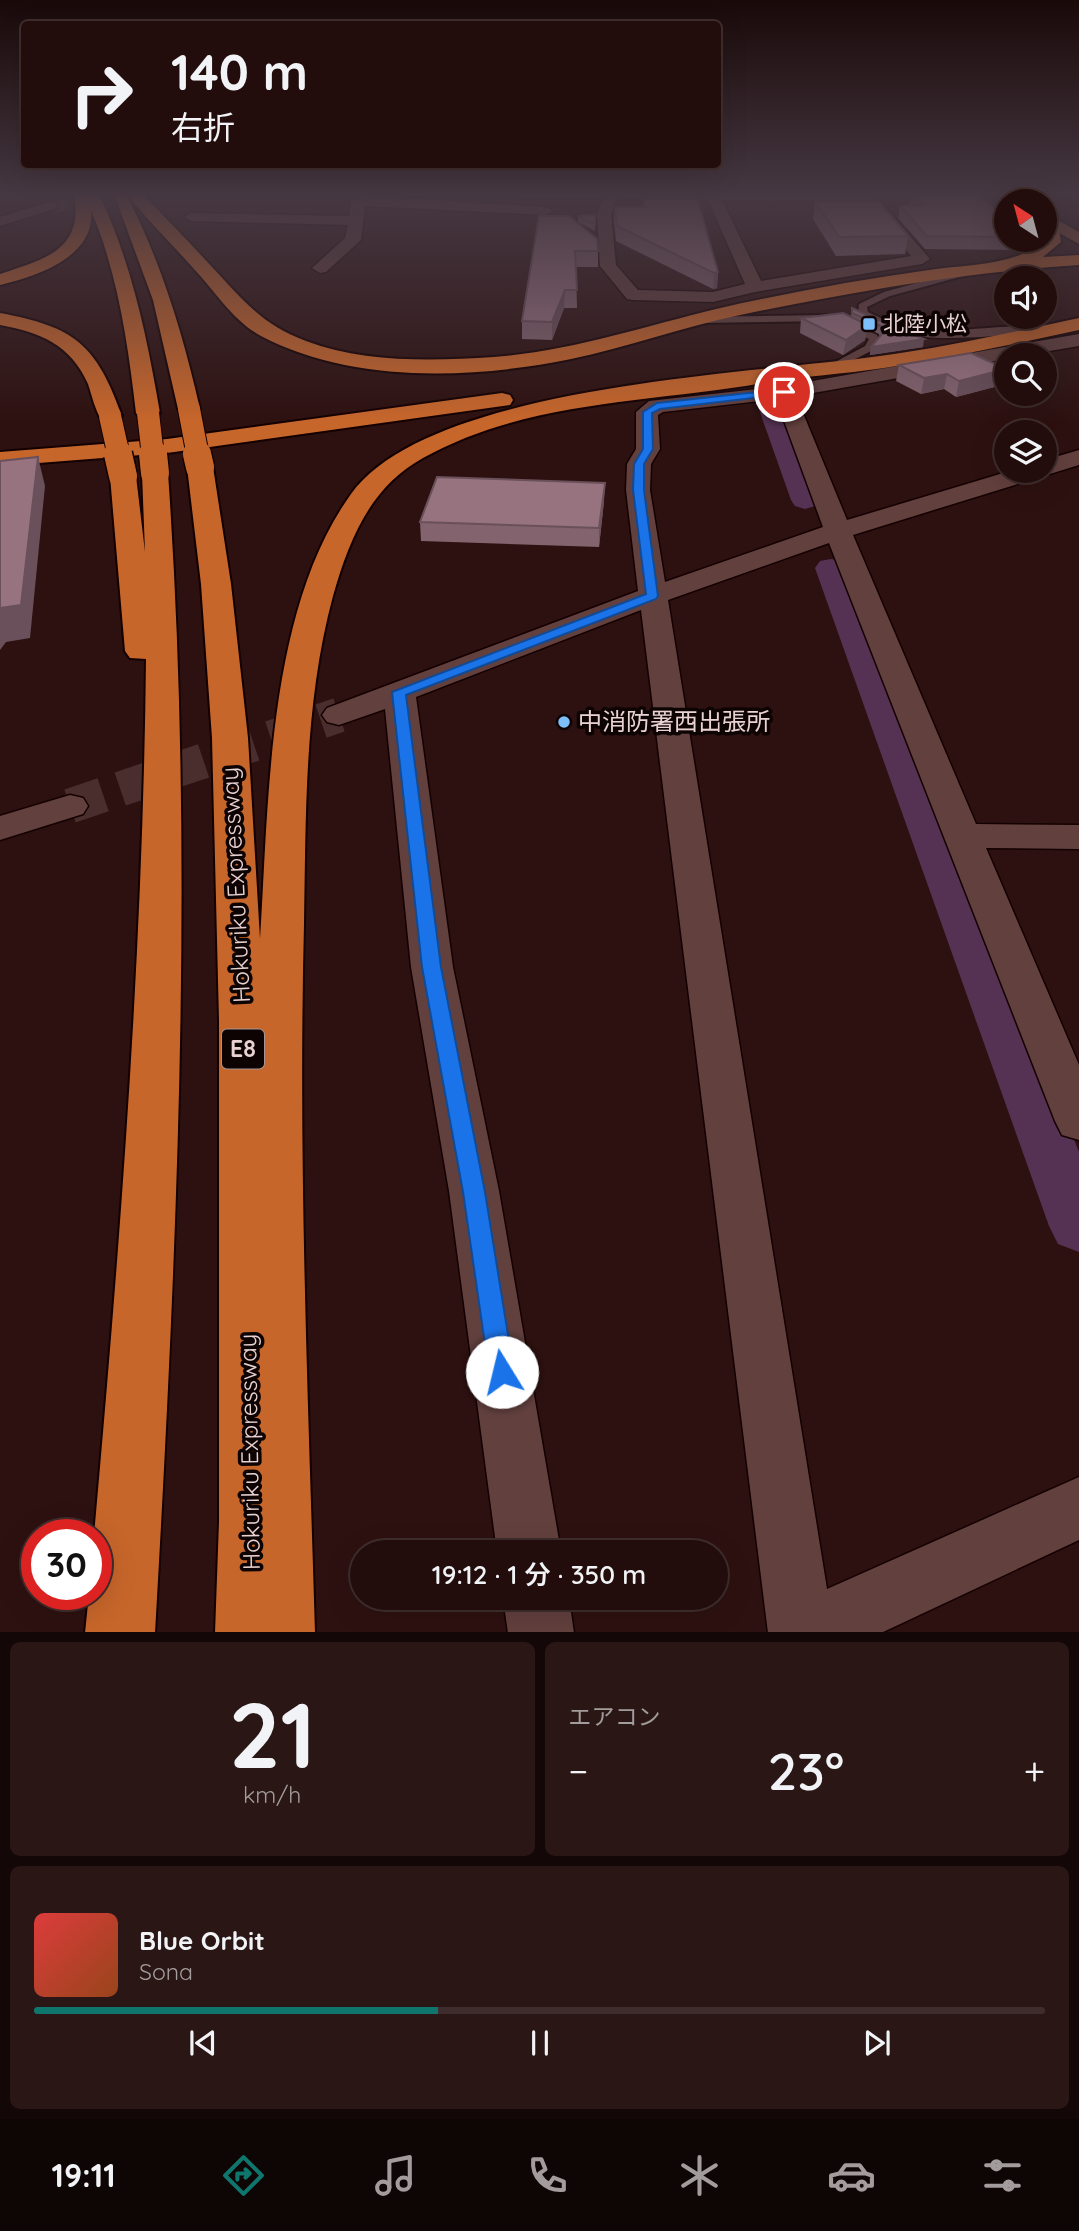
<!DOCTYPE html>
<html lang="ja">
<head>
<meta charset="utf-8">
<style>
	:root { --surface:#220d0c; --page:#2a1615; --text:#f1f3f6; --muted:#a29c9d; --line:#3f2d2d; --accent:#0f766e }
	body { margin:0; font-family:Quicksand,"Noto Sans JP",sans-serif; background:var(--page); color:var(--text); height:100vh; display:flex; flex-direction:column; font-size:26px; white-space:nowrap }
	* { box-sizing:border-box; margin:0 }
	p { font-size:23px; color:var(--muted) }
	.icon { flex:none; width:38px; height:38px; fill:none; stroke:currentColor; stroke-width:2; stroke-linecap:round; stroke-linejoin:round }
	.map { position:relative; height:1632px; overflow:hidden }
	.panel { display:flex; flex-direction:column; gap:10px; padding:10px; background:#130707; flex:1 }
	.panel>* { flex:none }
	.banner { position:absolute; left:21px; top:21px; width:700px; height:147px; border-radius:7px; box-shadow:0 7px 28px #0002,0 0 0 2px var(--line); background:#220d0c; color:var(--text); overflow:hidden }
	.needle { width:46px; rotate:324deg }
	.controls { position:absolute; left:994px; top:189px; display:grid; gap:14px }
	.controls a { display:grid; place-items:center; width:63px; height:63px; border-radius:50%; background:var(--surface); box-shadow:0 7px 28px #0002,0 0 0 2px var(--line); font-size:35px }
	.speed { position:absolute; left:21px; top:1519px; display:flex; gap:14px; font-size:35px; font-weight:700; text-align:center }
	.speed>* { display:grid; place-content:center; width:91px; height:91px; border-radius:50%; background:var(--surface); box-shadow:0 7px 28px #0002,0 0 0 2px var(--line); line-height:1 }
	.speed .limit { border:10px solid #d22; background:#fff; color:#111 }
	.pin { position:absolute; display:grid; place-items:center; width:60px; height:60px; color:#fff; margin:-30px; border:4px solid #fff; border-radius:50%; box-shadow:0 2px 7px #0007 }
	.me { position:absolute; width:77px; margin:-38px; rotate:351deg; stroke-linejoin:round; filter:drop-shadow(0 0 5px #0008) }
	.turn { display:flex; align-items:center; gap:24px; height:147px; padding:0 35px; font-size:32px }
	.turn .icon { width:91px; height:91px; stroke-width:2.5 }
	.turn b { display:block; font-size:49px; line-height:60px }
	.big { font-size:52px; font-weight:600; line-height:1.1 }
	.panel .widget { flex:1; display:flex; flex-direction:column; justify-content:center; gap:10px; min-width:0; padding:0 24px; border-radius:10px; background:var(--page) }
	.panel .dial { align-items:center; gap:0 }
	.dial b { font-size:91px; line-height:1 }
	.song { display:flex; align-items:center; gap:21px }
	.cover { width:84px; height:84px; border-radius:10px; background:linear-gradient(135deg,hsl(0 70% 55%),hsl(20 70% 35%)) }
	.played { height:7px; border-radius:4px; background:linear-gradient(90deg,var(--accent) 40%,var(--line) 40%) }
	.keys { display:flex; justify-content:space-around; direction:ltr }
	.heat { display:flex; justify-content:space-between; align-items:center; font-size:38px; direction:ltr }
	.panel .tiles { flex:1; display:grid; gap:10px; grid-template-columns:1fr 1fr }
	.widget:last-child { grid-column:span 2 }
	.trip { position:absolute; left:350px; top:1540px; width:378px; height:70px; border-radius:35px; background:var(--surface); box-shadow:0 7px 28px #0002,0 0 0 2px var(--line); font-weight:600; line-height:70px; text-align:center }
	.dock { display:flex; height:112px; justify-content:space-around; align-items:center; background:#0e0505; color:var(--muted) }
	.dock .icon { width:49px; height:49px }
	.dock .on { color:var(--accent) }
	.dock b { font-size:32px; color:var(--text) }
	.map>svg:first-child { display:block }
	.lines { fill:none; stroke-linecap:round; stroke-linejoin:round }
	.canal { fill:#553253; fill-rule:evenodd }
	.street-tunnel-far1 { stroke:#492e2d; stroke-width:16; stroke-dasharray:16 8; stroke-linecap:butt }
	.street-tunnel { stroke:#492e2d; stroke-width:35; stroke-dasharray:35 18; stroke-linecap:butt }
	.lane-casing { stroke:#140001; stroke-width:4 }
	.street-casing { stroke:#140001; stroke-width:3 }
	.primary-casing { stroke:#140001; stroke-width:4 }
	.highway-casing { stroke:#140001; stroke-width:4 }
	.lane { fill:#62403e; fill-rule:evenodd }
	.street { fill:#62403e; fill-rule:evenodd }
	.primary { fill:#9f5733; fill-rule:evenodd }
	.highway { fill:#c7662b; fill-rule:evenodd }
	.highway-bridge-far1-casing { stroke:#140001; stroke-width:24; stroke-linecap:butt }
	.highway-bridge-casing { stroke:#140001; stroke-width:31; stroke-linecap:butt }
	.highway-bridge-far1 { stroke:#c7662b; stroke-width:22 }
	.highway-bridge { stroke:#c7662b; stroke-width:28 }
	.wall { fill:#82636e }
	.shaded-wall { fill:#6a505a }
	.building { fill:#977380; stroke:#6a505a; stroke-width:2 }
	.route { fill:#1a73e8; stroke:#114b97; stroke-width:2 }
	.poi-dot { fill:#7ebef9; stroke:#0d0303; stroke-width:2.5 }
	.labels { text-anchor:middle; stroke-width:7; stroke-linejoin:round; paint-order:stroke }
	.far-poi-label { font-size:21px; fill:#e8d3d2; stroke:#0d0303; text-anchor:start }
	.shield { fill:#0d0303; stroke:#a69594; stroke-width:2 }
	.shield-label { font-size:23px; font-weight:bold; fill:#e8d3d2 }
	.poi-label { font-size:24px; fill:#e8d3d2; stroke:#0d0303; text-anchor:start }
	.street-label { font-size:24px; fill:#e8d3d2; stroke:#0d0303 }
</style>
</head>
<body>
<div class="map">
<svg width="1079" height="1633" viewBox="0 0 1079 1633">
	<rect width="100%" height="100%" fill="#2d1110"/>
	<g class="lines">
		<!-- canal -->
		<g class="canal">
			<polygon points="768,394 777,396 780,401 819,500 815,506 805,509 795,506 791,500 756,401 759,396"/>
			<polygon points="831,559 842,561 847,568 1079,1152 1079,1252 1058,1244 1049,1226 815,568 820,561"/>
		</g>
		<!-- street-tunnel-far1 -->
		<polyline class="street-tunnel-far1" points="52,205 103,194"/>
		<!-- street-tunnel -->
		<polyline class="street-tunnel" points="70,806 339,715"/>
		<!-- lane casing -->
		<g class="lane-casing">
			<g id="lane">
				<path d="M960 271 963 272V276L890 296 867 307 868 312C888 322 906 329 929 331 954 333 1038 320 1053 330L1048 333C992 333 905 353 858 313L859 304 884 292Z"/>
				<polygon points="825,315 845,320 877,335 879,340 873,350 828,373 824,372 824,368 865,346 869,339 839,324 825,321 699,323 694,320 699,317"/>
			</g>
		</g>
		<!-- street casing -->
		<g class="street-casing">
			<g id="street">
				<path d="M512 194H874L930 259 922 264 755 292 713 302 633 300 627 299 600 266 597 214 603 199 519 198ZM617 199 708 200 745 284 713 292 638 290 616 265 611 214ZM722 200 865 201 911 256 761 281Z"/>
				<polygon points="359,195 546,207 553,211 546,215 365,206 361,240 326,272 320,273 312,268 345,238 348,225 191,221 184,217 191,213 349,216 351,201"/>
				<polygon points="52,201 57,202 57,208 0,226 0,217"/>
				<path d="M1079 334V346L1026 355H1006V359L796 396 847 520 1010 471H1045V460L1079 450V465L853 535 976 824 1079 825V849L986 848 1079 1065V1140L1062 1135 1055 1121 829 543 668 600 827 1589 1079 1477V1540L881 1633H768L641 610 416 697 453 967 499 1191 561 1552H497L449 1191 411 967 385 709 339 725 327 722 322 715 327 708 638 591 626 490 627 464 636 449V412L649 401 784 386ZM776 399 823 527 665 582 650 490 651 464 660 449 658 415 663 412Z"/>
				<polygon points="70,795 83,798 88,806 83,814 0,840 0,816"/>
				<polygon points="503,1598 569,1598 574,1633 508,1633"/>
			</g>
		</g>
		<!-- primary casing -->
		<g class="primary-casing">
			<g id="primary">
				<polygon points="998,194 1017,194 1025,201 1007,201"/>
				<polygon points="1045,213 1079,232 1079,244 1045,225"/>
			</g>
		</g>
		<!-- highway casing -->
		<g class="highway-casing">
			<g id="highway">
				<path d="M74 194H99C132 264 147 337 160 413L156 418H140L136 413C128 344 118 274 91 210 96 257 37 276 0 285V274C45 259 84 250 74 194Z"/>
				<path d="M114 194 127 196C162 264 183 335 200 409L197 414H181L178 409 153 300Z"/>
				<path d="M127 194H142C166 218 189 242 212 267 243 300 262 325 306 341 364 363 433 361 494 357 571 351 642 327 716 309 786 293 858 280 929 270 968 264 1014 266 1045 241V217C1057 220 1060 231 1061 242L1043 257 1079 255V265C965 272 852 292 740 315 683 327 628 347 571 359 473 379 352 384 261 336 233 321 215 291 194 269 172 244 147 220 127 194Z"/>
				<path d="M0 313C75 327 96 344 122 416L118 421H102C95 410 92 396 88 384 71 345 40 332 0 325Z"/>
				<path d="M1079 318V330C1014 344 950 358 884 368 844 374 803 376 763 383 649 403 527 400 423 458 370 487 349 540 333 596 304 703 306 814 304 924 298 1160 308 1396 315 1633H215L219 1522V1020L212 738 201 584 187 467 191 462 200 459 209 462 213 467 231 584 248 738 260 939C269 801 267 611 351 494 429 385 751 374 880 356 947 347 1013 332 1079 318Z"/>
				<polygon points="502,393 510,395 513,400 510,405 167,453 0,466 0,452 167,439"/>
				<path d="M155 465 164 468 168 473C195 859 177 1247 155 1633H85L89 1594H96V1535H94C120 1244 143 952 146 659L130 658 125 651 110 476 114 471 123 468 132 471 136 476 145 552 142 473 146 468Z"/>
			</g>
		</g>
		<!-- lane -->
		<use href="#lane" class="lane"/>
		<!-- street -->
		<use href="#street" class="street"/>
		<!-- primary -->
		<use href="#primary" class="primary"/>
		<!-- highway -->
		<use href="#highway" class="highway"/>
		<!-- highway-bridge-far1 casing -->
		<g class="highway-bridge-far1-casing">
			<g id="highway-bridge-far1">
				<polyline points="189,409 198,456"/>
				<polyline points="148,413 153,456"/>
				<polyline points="110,416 119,456"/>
			</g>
		</g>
		<!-- highway-bridge casing -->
		<g class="highway-bridge-casing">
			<g id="highway-bridge">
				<polyline points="118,454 123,476"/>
				<polyline points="153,454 155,473"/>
				<polyline points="197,454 200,467"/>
			</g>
		</g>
		<!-- highway-bridge-far1 -->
		<use href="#highway-bridge-far1" class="highway-bridge-far1"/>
		<!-- highway-bridge -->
		<use href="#highway-bridge" class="highway-bridge"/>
	</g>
	<!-- wall -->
	<g class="wall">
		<polygon points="911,195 1006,221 1006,240 1022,240 1019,250 925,249 898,218 900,206 909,206"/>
		<polygon points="644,198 718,272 717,288 713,289 616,241 614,221 615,207 643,207"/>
		<polygon points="815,201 908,236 905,254 836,256 813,219"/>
		<polygon points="595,215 595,231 578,222 578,216"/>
		<polygon points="539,216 598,251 598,267 576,267 577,308 564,308 552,340 522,339 522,321"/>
		<polygon points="852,308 923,347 870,355 871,347 880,337 879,334 867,328 865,340 843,355 800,333 801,318 851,317"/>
		<polygon points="899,365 1006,369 1002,385 956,397 944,389 921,394 896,381"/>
		<polygon points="604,501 599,547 421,541 420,522"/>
	</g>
	<!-- shaded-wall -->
	<g class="shaded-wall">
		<polygon points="718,272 717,288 713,289 714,273"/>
		<polygon points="565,290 564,308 552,340 552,322"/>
		<polygon points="868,325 865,340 843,355 846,340"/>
		<polygon points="924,339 923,347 870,355 871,347"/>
		<polygon points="1006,369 1002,385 956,397 959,381"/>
		<polygon points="947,374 944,389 921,394 924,378"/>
		<polygon points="38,457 45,486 30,638 6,642 0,650 0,608"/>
		<polygon points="605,483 604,501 599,547 599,528"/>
	</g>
	<!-- building -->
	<g class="building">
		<polygon points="911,195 981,195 1006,221 1006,237 927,236 900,206 925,205"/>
		<polygon points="644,198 697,198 718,272 714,273 617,226 615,207 646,207"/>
		<polygon points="815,201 878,201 908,236 839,237"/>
		<polygon points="595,215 595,224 578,216"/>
		<polygon points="539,216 569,216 597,239 598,251 575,251 577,290 565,290 552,322 522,321"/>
		<polygon points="852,308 878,320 924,339 871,347 882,334 881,326 852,313"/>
		<polygon points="843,313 868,325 846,340 801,318"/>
		<polygon points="971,353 1006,369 959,381 947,374 924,378 899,365"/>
		<polygon points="38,457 21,605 0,608 0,461"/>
		<polygon points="437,477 605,483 599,528 420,522"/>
	</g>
	<!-- sky -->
	<linearGradient id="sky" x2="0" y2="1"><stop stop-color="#190909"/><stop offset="0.46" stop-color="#463842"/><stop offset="1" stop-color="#463842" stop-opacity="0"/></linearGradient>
	<rect width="1079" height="423" fill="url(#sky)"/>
	<!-- route -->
	<polygon class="route" points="784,389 788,390 788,394 660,409 652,413 653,449 644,464 644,490 658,596 656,599 406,695 441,967 485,1192 514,1372 510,1380 502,1384 493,1380 489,1372 463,1192 422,967 392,692 646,594 633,490 634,464 643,449 643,412 657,403"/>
	<!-- markers -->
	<g class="poi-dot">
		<rect x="862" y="317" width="14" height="14" rx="3.5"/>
		<circle cx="564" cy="722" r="7"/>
	</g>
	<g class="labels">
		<!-- far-poi labels -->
		<g class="far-poi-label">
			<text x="883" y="331">北陸小松</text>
		</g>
		<!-- shield labels -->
		<rect class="shield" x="222" y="1029.5" width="42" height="39" rx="5"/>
		<g class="shield-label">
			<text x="243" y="1057">E8</text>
		</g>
		<!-- poi labels -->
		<g class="poi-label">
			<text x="578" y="730">中消防署西出張所</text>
		</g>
		<!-- street labels -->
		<g class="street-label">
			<text transform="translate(236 885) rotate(-93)" y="8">Hokuriku Expressway</text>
			<text transform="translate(250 1452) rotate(-91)" y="8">Hokuriku Expressway</text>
		</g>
	</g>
</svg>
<div class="controls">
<a><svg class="needle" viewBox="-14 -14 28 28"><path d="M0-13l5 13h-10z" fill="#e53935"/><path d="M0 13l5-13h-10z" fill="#a29c9d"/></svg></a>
<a><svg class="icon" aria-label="sound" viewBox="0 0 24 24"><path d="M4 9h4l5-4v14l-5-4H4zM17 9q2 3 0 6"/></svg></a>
<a><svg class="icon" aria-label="search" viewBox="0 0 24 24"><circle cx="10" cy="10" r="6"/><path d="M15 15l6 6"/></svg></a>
<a><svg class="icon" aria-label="layers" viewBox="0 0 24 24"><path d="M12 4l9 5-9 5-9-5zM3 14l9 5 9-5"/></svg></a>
</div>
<div class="speed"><div class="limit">30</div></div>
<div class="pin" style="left:784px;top:392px;background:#d93025"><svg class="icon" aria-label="arrive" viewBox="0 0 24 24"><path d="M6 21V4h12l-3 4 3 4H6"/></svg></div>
<svg class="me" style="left:502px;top:1372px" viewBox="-20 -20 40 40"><circle r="19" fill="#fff"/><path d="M0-13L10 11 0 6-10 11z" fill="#1a73e8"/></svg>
<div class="trip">19:12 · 1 分 · 350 m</div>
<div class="banner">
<div class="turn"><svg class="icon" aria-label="right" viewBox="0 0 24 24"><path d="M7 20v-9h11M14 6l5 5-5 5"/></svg><div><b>140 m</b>右折</div></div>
</div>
</div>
<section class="panel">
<div class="tiles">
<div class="widget dial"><b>21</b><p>km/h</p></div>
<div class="widget"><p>エアコン</p>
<div class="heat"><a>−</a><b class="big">23°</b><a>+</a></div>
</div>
<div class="widget">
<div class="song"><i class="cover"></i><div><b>Blue Orbit</b><p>Sona</p></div></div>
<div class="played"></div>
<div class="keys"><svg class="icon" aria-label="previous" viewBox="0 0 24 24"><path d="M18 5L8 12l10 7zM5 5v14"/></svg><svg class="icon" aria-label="pause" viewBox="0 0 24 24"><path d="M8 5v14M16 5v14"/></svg><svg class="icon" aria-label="next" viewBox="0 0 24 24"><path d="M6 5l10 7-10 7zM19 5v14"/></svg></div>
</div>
</div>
</section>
<nav class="dock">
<b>19:11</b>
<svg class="icon on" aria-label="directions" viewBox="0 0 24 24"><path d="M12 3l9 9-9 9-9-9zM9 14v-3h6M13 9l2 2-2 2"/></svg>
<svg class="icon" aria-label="music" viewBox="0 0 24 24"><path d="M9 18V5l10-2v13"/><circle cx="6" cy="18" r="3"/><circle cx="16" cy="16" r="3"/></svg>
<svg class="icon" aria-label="phone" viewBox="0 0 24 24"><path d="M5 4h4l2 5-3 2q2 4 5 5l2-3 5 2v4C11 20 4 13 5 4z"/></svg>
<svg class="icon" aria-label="climate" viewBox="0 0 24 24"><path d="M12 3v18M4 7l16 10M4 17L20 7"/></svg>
<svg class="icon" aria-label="car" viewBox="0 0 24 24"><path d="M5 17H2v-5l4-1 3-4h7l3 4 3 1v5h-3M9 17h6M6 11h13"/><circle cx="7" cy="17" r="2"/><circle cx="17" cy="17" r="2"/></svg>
<svg class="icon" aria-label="filters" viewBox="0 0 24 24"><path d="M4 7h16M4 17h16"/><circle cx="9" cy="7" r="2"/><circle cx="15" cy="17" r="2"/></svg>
</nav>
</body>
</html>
